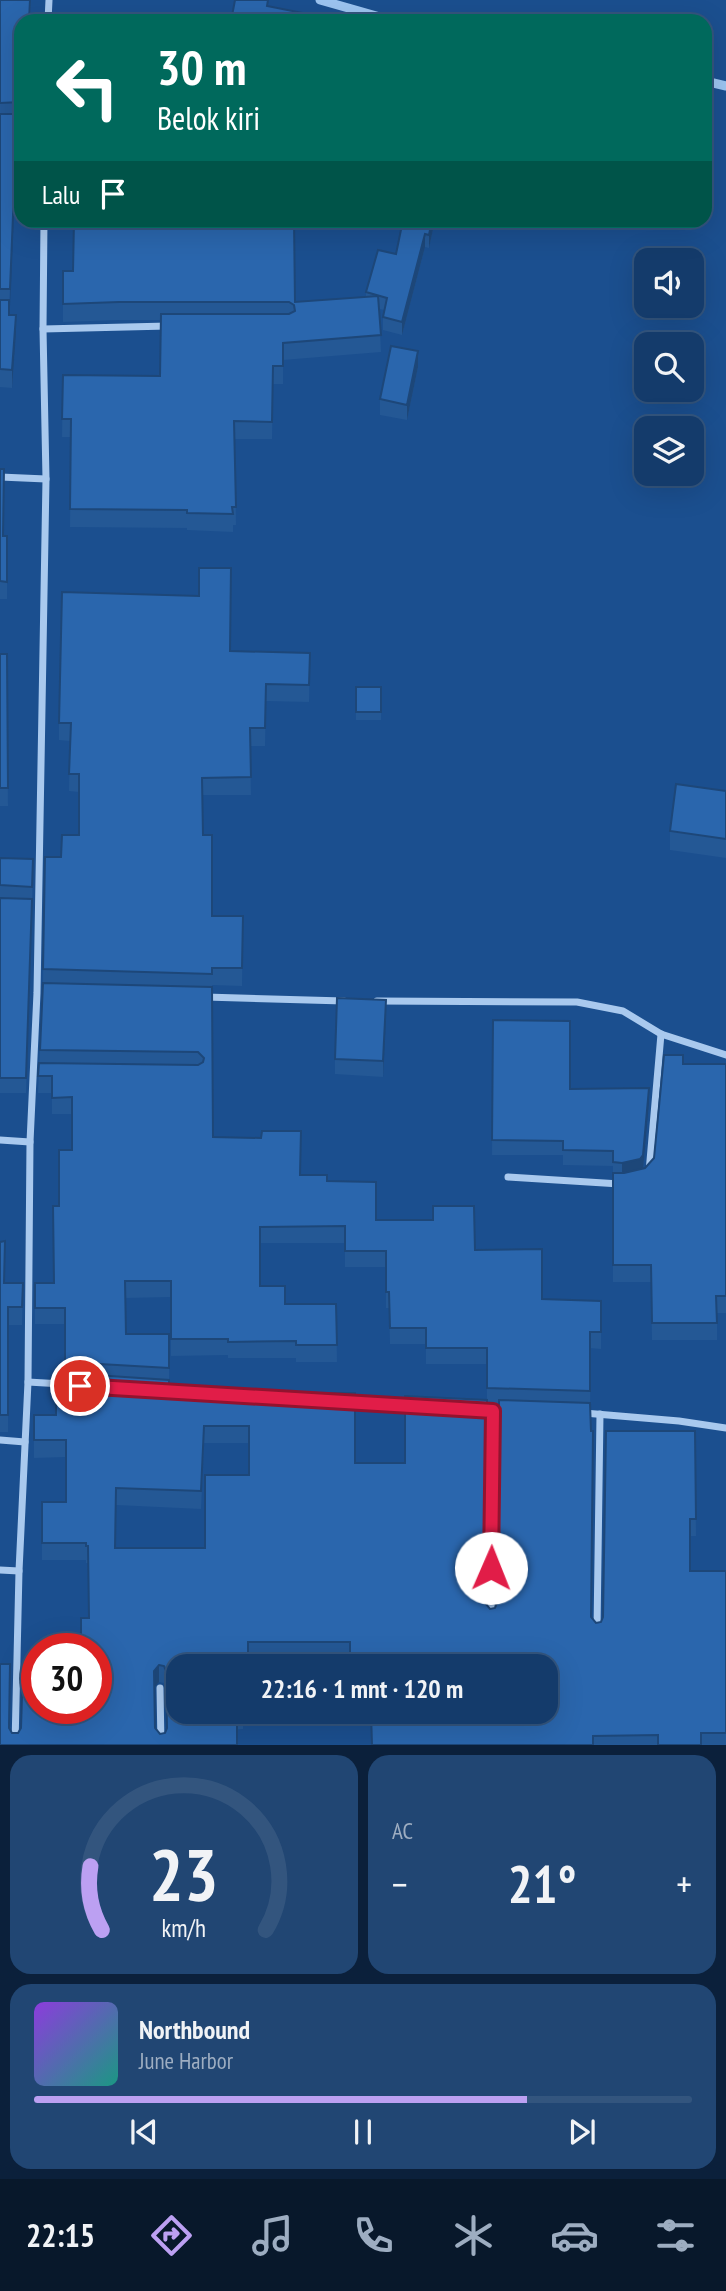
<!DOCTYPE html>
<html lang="id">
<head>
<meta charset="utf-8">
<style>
	:root { --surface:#143b6b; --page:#214673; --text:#f1f3f6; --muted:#9dadc1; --line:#33557e; --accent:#bca0f2 }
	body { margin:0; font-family:"PT Sans Narrow",sans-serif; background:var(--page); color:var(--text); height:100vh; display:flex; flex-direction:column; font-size:26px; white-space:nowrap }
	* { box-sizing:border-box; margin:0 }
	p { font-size:23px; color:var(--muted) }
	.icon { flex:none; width:38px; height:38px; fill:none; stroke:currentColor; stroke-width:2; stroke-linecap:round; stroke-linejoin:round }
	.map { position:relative; height:1745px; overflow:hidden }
	.details { display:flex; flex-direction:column; gap:10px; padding:10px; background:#0b203b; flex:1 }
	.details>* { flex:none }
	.banner { position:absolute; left:14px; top:14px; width:698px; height:214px; border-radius:21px; box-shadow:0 7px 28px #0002,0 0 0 2px var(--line); background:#00695c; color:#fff; overflow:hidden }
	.fabs { position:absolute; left:634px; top:248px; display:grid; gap:14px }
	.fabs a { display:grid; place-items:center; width:70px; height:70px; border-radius:14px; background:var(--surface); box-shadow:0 7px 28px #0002,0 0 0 2px var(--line); font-size:35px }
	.speed { position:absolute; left:21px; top:1633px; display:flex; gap:14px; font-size:35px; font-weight:700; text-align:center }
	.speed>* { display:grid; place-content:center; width:91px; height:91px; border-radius:50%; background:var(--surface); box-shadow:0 7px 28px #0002,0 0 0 2px var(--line); line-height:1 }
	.speed .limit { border:10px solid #d22; background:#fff; color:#111 }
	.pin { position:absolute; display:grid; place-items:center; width:60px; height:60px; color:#fff; margin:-30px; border:4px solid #fff; border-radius:50%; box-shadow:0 2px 7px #0007 }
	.me { position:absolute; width:77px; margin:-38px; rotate:1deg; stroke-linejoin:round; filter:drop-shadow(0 0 5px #0008) }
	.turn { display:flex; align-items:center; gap:24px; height:147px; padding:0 28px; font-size:32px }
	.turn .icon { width:91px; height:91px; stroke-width:2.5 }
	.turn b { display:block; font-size:49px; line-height:60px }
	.then { display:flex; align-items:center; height:66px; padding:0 28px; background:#0003; gap:14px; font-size:26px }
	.big { font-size:52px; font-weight:700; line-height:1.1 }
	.details .card { flex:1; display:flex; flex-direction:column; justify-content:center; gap:10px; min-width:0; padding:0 24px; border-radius:21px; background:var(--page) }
	.details .dial { align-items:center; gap:0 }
	.dial svg { height:182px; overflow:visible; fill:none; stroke:var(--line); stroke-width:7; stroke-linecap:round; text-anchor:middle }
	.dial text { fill:var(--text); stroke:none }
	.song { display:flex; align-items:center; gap:21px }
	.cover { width:84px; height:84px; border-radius:10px; background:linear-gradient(135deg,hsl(270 70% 55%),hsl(170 70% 35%)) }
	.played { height:7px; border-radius:4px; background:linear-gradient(90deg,var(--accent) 75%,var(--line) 75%) }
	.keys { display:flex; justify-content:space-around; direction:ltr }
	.heat { display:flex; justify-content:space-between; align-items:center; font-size:38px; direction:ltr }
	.details .tiles { flex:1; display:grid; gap:10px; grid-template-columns:1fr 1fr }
	.card:last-child { grid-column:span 2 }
	.trip { position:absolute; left:166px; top:1654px; width:392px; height:70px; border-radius:21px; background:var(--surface); box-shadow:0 7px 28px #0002,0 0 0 2px var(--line); font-weight:700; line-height:70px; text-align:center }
	.dock { display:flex; height:112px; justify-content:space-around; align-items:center; background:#08182b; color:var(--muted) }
	.dock .icon { width:49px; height:49px }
	.dock .on { color:var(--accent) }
	.dock b { font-size:32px; color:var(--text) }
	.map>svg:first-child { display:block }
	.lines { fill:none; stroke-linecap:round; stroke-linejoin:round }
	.stream { stroke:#9cc4f0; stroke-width:9 }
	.street { stroke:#a9c9ee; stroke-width:7 }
	.wall { fill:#245895; fill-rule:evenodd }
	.shaded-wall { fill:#1d4779 }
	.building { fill:#2a66ad; stroke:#1d4779; stroke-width:2; fill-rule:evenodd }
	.route-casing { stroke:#92132f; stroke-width:18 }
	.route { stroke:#e11d48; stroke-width:12 }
</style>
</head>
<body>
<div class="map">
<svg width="726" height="1745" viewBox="0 0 726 1745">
	<rect width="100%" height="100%" fill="#1b4f8f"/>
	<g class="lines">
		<!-- stream -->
		<g class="stream">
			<polyline points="320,0 394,21"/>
			<polyline points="705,81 726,86"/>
		</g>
		<!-- street -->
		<g class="street">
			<polyline points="48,21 49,0"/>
			<polyline points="348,220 348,225"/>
			<polyline points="43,329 168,326"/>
			<polyline points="0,477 46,479"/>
			<polyline points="205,997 344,1001"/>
			<polyline points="377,1001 577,1002 623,1011 661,1034 726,1055"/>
			<polyline points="0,1140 30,1142"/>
			<polyline points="649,1172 661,1034"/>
			<polyline points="508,1177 620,1184"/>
			<polyline points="28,1382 62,1384"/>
			<polyline points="200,1394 244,1397"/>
			<polyline points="346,1403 415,1407"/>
			<polyline points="479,1410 506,1411"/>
			<polyline points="584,1413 679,1421 726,1428"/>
			<polyline points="0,1440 25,1442"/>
			<polyline points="0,1570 19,1571"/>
			<polyline points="491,1617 493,1411"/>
			<polyline points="597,1630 600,1414"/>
			<polyline points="160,1688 161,1745"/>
			<polyline points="15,1745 19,1571 28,1382 30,1142 37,993 46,479 43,329 44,220"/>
		</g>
	</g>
	<!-- wall -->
	<g class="wall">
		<polygon points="0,0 31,0 30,21 21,21 21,209 14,209 9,307 9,315 16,333 12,388 0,387"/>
		<polygon points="435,220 429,248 425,247 402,335 383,330 383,317 385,310 379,309 381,352 283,360 283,384 273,384 272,439 235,439 236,525 233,525 233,532 187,530 187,528 70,527 71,437 62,437 63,375 160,376 161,320 119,320 63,322 63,271 73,271 295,302 366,297 366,292 396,254"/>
		<polygon points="418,367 407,420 380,415 380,399"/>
		<polygon points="0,469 3,536 7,536 7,599 0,599"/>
		<path d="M230 651 310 653 309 702 266 701 265 746H250L251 795H202L203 835 212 916H243L242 986 212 985 213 1137 300 1175 327 1181 376 1220 475 1250 542 1299 601 1301V1349L590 1348 591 1617 596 1623 601 1622 695 1431 696 1536H690V1571H726V1745H371L383 1713 546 1666H350V1659H248V1666H178L243 1712V1729L0 1745 9 1728 12 1733H18L96 1708 89 1618 88 1563H86V1560H42V1502H66V1457L34 1458V1415H56L65 1373V1324H35V1283H54L59 1206 72 1150V1114H52V1093H38L43 983 45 857H61L79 835V792L69 791 70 741 59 740V723ZM260 1243H345V1267H386V1308H389L390 1344H426V1364H487V1405H499L497 1603 495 1608 490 1609 355 1463 208 1396 169 1389V1334H126L125 1298 171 1297V1356L228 1355V1358H296V1362H337L336 1304H285L260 1286ZM204 1443H249V1475L205 1548H115L116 1505 201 1509ZM159 1682 164 1683 166 1688 167 1728 165 1733 160 1734 155 1728 154 1688Z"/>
		<polygon points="0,654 7,654 8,806 0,806"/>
		<rect x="356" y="687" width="25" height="33"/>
		<polygon points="726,791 726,858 670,850 670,831"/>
		<polygon points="0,858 33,859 32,915 26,1093 0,1093"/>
		<polygon points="386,1016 383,1077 335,1074 335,1059"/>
		<polygon points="493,1020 570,1089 649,1103 643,1169 645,1168 654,1158 683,1064 726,1064 726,1313 717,1313 717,1340 652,1340 651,1282 613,1282 613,1166 563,1165 563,1155 492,1155"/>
		<polygon points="0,1242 5,1283 23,1283 22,1325 8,1325 8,1432 0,1432"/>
	</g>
	<!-- shaded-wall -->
	<g class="shaded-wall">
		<polygon points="14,191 14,209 10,307 10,289"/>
		<polygon points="432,220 435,220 429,248 429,235"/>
		<polygon points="425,234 425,247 402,335 402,322"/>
		<polygon points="16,315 16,333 12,388 12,370"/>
		<polygon points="418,351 418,367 407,420 407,405"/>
		<polygon points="386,1000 386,1016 383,1077 383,1061"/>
		<polygon points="649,1088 649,1103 643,1170 622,1178 622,1163"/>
		<polygon points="159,1665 159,1682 154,1688 154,1671"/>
	</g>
	<!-- building -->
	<g class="building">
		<polygon points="0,0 30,0 29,21 21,21 21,102 0,103"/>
		<polygon points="235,0 268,0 267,6 343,21 231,21"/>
		<polygon points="0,114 21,114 21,191 14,191 10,289 0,289"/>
		<polygon points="74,220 294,220 295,302 378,296 381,335 283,343 283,366 273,366 272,422 234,421 236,507 232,507 233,514 187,513 187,510 70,509 71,419 62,419 63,375 160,376 161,314 289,314 295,311 294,305 289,302 119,302 63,304 63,271 73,271"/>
		<polygon points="403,220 432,220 429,235 425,234 402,322 383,317 387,298 366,292 378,250 396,254"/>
		<polygon points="0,300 9,300 9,315 16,315 12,370 0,369"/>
		<polygon points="391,346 418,351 407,405 380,399"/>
		<polygon points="0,469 4,469 3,536 7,536 7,582 0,581"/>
		<polygon points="199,568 231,568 230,651 310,653 309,685 266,684 265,728 250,728 251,777 202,778 203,835 212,835 212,916 243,916 242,968 212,968 212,974 43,969 45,857 61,857 62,835 79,835 79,774 69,774 71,723 59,723 62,592 199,596"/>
		<polygon points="0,654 7,654 8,788 0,788"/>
		<rect x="356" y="687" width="25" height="25"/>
		<polygon points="676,784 726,791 726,839 670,831"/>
		<polygon points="0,858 33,859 32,887 0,885"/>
		<polygon points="0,898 32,899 26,1078 0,1078"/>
		<polygon points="43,983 212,987 213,1137 261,1138 262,1131 301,1131 300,1175 327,1175 327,1181 376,1182 376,1220 433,1220 433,1206 474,1206 475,1250 542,1249 542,1299 601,1301 601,1332 590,1332 590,1391 487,1388 487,1348 426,1348 426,1328 390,1328 389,1292 386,1292 386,1251 345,1251 345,1226 260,1227 260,1286 285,1286 285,1304 336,1304 337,1345 296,1345 296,1341 228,1342 228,1339 171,1339 171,1281 125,1281 126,1334 169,1334 169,1368 65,1362 65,1308 35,1308 35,1283 54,1283 53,1206 59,1206 59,1150 72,1150 72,1097 52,1098 52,1076 38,1076 39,1063 198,1065 203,1062 204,1058 198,1052 40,1050"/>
		<polygon points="337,998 386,1000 383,1061 335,1059"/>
		<polygon points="493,1020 570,1021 570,1089 649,1088 643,1155 640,1159 622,1163 613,1162 613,1151 563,1150 563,1141 492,1140"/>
		<polygon points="664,1055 683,1055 683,1064 726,1064 726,1296 716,1296 717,1323 652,1323 651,1265 613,1265 613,1173 624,1173 645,1168 654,1158"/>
		<polygon points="5,1241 4,1283 23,1283 22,1307 8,1307 8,1415 0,1415 0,1242"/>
		<path d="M65 1373 169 1380V1389H208V1396H282V1393H355V1463H405V1396L487 1400 485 1603 490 1609 495 1608 497 1603 499 1400 590 1403 591 1431H593L591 1617 596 1623 601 1622 603 1617 606 1431H695L696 1519H690V1571H726V1733H701V1745H658V1735L593 1736V1745H372L371 1713H383V1712H546V1666H383V1656H350V1642H248V1665H242V1666H178V1712H243H237V1745H0V1664H10L9 1728 12 1733H18L21 1728 23 1664H37V1708H96V1648H81V1618H89L88 1546H86V1543H42V1502H66V1440H34V1415H56V1374ZM204 1426H249V1475H205V1548H115L116 1488 201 1491ZM159 1665 164 1666 166 1671 167 1728 165 1733 160 1734 155 1728 154 1671Z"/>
	</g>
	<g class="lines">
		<!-- route casing -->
		<g class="route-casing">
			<polyline id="route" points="80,1386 493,1411 491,1568"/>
		</g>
		<!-- route -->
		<use href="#route" class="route"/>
	</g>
</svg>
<div class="fabs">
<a><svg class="icon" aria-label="sound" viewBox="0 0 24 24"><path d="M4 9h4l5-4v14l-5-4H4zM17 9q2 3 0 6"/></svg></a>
<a><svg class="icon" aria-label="search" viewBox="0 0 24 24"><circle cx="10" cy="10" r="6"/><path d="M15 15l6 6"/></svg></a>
<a><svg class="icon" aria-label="layers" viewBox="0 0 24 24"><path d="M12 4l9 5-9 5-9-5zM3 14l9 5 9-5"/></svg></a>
</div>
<div class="speed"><div class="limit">30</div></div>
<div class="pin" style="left:80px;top:1386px;background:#d93025"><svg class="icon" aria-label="arrive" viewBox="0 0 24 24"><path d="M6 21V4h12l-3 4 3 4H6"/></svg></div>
<svg class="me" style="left:491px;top:1568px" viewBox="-20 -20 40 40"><circle r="19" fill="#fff"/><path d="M0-13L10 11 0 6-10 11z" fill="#e11d48"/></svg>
<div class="trip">22:16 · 1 mnt · 120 m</div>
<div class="banner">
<div class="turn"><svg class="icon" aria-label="left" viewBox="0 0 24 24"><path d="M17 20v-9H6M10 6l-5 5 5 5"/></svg><div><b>30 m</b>Belok kiri</div></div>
<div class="then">Lalu<svg class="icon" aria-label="arrive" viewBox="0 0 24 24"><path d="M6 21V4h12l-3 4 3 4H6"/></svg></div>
</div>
</div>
<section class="details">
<div class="tiles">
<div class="card dial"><svg viewBox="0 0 100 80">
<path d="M14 69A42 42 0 1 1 86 69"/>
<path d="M14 69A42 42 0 0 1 9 41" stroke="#bca0f2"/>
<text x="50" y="56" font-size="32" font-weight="700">23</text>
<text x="50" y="72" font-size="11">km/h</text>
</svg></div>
<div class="card"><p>AC</p>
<div class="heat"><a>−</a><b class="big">21°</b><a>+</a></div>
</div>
<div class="card">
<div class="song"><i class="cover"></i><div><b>Northbound</b><p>June Harbor</p></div></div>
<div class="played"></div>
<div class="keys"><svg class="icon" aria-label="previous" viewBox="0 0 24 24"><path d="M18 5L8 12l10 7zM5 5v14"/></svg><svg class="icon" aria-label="pause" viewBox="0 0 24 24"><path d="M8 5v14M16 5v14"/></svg><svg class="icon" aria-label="next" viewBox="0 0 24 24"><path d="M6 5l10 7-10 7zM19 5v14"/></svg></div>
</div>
</div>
</section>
<nav class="dock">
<b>22:15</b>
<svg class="icon on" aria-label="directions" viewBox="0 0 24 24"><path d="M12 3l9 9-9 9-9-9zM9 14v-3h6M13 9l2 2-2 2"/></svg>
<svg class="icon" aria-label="music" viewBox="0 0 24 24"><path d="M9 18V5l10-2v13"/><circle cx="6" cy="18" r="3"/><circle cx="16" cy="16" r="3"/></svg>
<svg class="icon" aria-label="phone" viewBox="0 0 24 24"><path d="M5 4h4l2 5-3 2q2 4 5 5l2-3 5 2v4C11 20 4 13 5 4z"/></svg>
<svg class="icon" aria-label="climate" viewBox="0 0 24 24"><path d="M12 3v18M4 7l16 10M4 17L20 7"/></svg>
<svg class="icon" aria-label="car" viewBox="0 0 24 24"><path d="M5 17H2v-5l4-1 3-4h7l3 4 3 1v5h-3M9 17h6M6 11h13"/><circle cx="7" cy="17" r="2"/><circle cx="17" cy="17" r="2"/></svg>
<svg class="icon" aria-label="filters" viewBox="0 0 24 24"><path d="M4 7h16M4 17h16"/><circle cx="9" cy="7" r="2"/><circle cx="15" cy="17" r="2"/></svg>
</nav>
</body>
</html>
